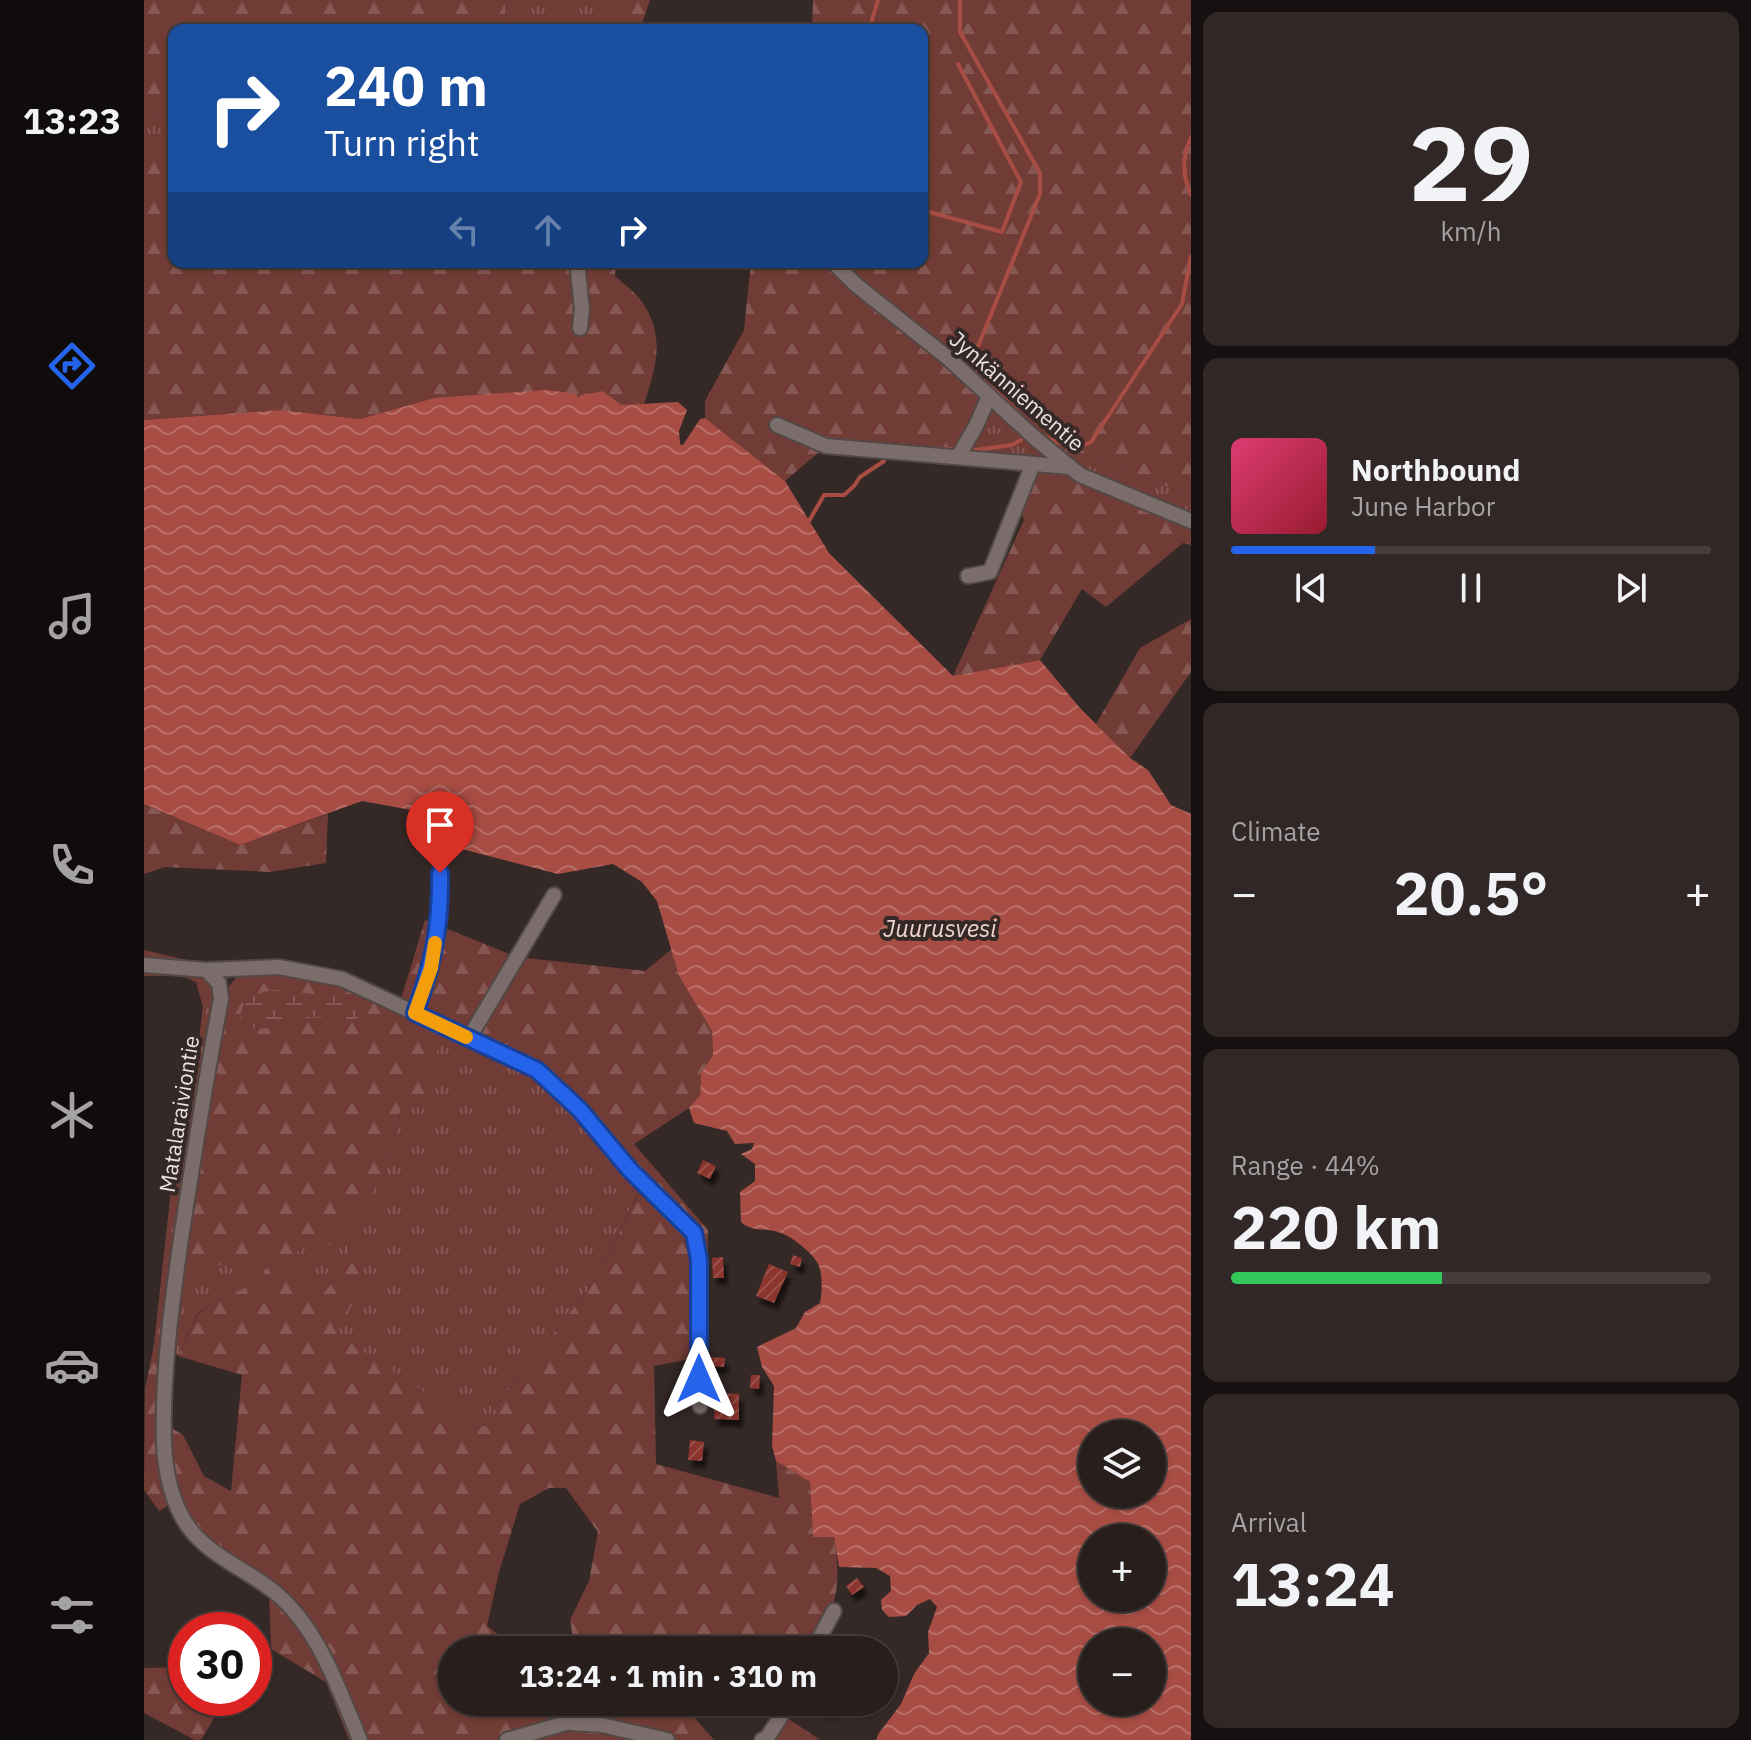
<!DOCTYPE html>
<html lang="en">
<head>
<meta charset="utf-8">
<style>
	:root { --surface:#281f1d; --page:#302726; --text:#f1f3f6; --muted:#a5a2a4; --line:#443d3b; --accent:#2563eb }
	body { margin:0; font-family:"IBM Plex Sans",sans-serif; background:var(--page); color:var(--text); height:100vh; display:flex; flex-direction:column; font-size:30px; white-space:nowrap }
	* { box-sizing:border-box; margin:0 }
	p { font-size:26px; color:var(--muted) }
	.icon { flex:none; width:44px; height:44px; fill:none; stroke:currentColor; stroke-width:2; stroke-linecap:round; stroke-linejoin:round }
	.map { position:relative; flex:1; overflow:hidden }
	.details { display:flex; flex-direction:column; gap:12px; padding:12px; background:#161110; width:560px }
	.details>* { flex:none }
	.top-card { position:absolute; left:24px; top:24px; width:760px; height:244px; border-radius:16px; box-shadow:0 2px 6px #0004,0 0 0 2px var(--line); background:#1a4fa0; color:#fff; overflow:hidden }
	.buttons { position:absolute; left:934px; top:1420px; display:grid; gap:16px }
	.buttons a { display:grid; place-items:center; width:88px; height:88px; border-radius:50%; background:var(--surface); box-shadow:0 2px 6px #0004,0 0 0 2px var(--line); font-size:40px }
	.speed { position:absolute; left:24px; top:1612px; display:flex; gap:16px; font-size:40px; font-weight:700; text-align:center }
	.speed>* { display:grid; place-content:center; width:104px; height:104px; border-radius:50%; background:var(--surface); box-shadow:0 2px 6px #0004,0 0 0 2px var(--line); line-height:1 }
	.speed .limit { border:12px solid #d22; background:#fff; color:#111 }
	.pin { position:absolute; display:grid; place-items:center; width:68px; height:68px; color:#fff; margin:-82px -34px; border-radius:50% 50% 50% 0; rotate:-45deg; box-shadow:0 0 8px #0007 }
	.pin .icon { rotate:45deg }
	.me { position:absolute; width:88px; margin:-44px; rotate:0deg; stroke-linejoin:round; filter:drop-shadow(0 0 6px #0008) }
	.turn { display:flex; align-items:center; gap:28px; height:168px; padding:0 24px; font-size:36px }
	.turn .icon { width:104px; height:104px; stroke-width:2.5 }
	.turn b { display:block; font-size:56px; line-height:68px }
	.lanes { display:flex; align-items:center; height:76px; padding:0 24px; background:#0003; justify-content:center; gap:40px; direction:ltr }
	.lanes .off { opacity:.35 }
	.big { font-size:60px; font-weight:700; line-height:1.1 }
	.details .tile { flex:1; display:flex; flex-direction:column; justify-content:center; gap:12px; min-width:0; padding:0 28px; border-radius:16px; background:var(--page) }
	.details .dial { align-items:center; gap:0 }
	.dial b { font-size:104px; line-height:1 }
	.song { display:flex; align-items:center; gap:24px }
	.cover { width:96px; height:96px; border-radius:12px; background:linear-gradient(135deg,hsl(340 70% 55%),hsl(350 70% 35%)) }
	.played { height:8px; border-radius:4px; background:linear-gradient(90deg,var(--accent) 30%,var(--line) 30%) }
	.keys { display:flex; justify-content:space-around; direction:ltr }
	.heat { display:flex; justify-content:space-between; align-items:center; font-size:44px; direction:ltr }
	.charge { height:12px; border-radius:6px; background:linear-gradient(90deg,#34c759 44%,var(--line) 0) }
	.trip { position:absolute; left:294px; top:1636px; width:460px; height:80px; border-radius:40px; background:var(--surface); box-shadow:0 2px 6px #0004,0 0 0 2px var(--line); font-weight:700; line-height:80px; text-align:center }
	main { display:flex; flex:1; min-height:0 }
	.menu { display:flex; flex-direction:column; width:144px; justify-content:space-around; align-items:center; background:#100c0c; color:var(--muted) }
	.menu .icon { width:56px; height:56px }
	.menu .active { color:var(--accent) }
	.menu b { font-size:36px; color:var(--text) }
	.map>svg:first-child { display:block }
	.grass { fill:url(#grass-tufts) }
	.forest { fill:url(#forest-firs) }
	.wetland { fill:url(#wetland-marsh) }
	.water { fill:url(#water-waves); fill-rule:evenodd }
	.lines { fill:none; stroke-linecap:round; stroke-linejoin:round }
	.stream { stroke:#a84d44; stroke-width:4 }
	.building { fill:url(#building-hatch); filter:url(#shadow) }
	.street-casing { stroke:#524846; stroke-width:18 }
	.street { stroke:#7b6d6b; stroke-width:14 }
	.route-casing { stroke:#184099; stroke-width:20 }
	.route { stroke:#2563eb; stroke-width:14 }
	.slow { stroke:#f59e0b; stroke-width:14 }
	.labels { text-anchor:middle; stroke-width:8; stroke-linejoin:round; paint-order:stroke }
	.street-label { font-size:22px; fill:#eae2e1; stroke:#352927 }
	.water-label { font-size:24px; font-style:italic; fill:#eed3cf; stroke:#352927 }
</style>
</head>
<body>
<main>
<nav class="menu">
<b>13:23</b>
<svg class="icon active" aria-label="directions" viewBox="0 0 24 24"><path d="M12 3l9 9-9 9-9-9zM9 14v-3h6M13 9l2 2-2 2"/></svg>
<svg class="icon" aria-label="music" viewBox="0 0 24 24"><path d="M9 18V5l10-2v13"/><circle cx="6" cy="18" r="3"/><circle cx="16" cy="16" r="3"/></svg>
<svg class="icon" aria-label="phone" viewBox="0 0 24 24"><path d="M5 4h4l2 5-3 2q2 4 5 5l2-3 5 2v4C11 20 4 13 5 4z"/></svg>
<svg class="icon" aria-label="climate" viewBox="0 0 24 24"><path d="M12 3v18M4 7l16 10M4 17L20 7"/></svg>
<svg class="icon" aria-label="car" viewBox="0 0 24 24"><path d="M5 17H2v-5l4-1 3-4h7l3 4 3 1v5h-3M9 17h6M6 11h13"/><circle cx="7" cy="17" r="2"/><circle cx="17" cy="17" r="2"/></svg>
<svg class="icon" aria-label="filters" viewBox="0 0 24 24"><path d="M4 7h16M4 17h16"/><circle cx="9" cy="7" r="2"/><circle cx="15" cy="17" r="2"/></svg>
</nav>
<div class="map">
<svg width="1047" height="1740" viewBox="0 0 1047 1740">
	<defs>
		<pattern id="grass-tufts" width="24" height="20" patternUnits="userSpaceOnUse" patternTransform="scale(2)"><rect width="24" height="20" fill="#723c36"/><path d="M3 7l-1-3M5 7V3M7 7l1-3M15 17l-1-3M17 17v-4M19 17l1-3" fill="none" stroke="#865853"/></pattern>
		<pattern id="forest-firs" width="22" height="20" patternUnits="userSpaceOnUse" patternTransform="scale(2)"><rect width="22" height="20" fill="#723c36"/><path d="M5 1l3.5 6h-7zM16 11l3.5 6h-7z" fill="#865853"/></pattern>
		<pattern id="wetland-marsh" width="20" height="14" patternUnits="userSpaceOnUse" patternTransform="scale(2)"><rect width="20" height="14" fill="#723c36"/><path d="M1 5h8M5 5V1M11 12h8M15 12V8" fill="none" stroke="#865853"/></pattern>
		<pattern id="water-waves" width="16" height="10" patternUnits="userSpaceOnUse" patternTransform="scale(2)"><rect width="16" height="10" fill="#a84d44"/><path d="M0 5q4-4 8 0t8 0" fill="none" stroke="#b86f68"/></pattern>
		<pattern id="building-hatch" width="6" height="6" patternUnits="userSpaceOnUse" patternTransform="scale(2)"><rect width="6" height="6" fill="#8c342d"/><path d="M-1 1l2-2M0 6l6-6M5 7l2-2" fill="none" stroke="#9c514b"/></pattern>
		<filter id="shadow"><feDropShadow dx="4" dy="7" stdDeviation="2" flood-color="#0009"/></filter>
	</defs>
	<rect width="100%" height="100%" fill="#352927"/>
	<!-- grass -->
	<g class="grass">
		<polygon points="361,0 483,0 473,30 362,30"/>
		<polygon points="30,105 30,125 0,142 0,121"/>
		<polygon points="845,396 900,446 930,450 1047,496 1047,521 936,475 814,457"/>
		<polygon points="0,950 51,962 75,983 122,1258 147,1257 241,1173 256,1111 299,1026 393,1070 499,1182 454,1277 351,1407 355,1422 334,1428 192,1334 215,1292 207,1246 193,1277 177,1296 120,1281 71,1300 52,1316 34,1356 10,1344 33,1136 51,1069 59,1007 52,982 38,976 0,976"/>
	</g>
	<!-- forest -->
	<g class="forest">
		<polygon points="0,0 361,0 362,30 30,30 30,105 0,121"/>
		<polygon points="483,0 506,0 496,30 473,30"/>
		<polygon points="669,0 1047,0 1047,496 930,450 900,446 845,396 814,457 682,446 641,481 561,418 561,401 600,330 607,262 778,262 778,30 668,30"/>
		<path d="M30 125V262H472L471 276C479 284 492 292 498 302 522 337 512 367 500 404L476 405 459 391 437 395 434 399 290 398 216 419 136 410 0 420V142Z"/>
		<polygon points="889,464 927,467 1047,521 1047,545 1039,543 962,607 938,589 896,660 809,676 880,520 873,504"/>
		<polygon points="1047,619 1047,672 986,758 952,724 996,648"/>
		<polygon points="0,804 96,845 184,814 182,863 126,872 21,867 0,874"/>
		<path d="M281 920 373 957 501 971 528 949 535 976 568 1031 569 1056 557 1072 556 1095 545 1108 490 1144 564 1230 562 1356 510 1366 512 1464 635 1498 632 1461 666 1482 669 1537H690C697 1580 694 1603 674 1642L628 1634 582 1650H431L426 1620 445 1581 454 1532 422 1488H405L376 1504 355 1572 343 1626 358 1637 385 1639 382 1650H308V1702H537L570 1740H205L182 1682 127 1649 125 1589 77 1556 30 1502 15 1511 0 1490 1 1389 10 1344 24 1352 21 1424 39 1435 60 1476 87 1491 98 1375 34 1356 52 1317 71 1300 119 1281 120 1270 133 1265 177 1296 193 1277 206 1246 220 1251 215 1292 193 1334 334 1428 354 1422 351 1407 454 1277 499 1183 393 1071 299 1026 280 1106 256 1111 241 1173 191 1245 165 1241 147 1258 33 1269 77 999C84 989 93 972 106 968 136 960 223 990 257 999Z"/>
		<polygon points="42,1667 42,1698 82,1698 57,1740 51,1740 0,1713 0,1668"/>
		<polygon points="639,1715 676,1740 618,1740"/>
	</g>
	<!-- wetland -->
	<path class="wetland" d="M134 990 194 997 218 1004 220 1015C197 1027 187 1015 165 1018 142 1021 119 1036 97 1025 93 1000 112 991 134 990Z"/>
	<!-- water -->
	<path class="water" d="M403 390 432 394 434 398 437 395 459 391 477 405 534 402 543 410 535 431 536 444 539 445 556 419 561 418 641 481 685 553 809 676 896 660 936 708 986 758 1004 770 1027 805 1047 814V1740H732L735 1733 757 1704 770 1674 785 1653 784 1632 793 1607 786 1599 773 1605 762 1616 745 1617 738 1610 737 1600 747 1591 746 1576 732 1568 695 1567 690 1537H669L666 1482 632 1461 628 1446 630 1386 618 1367 613 1347 652 1328 661 1312 676 1303C678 1293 679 1274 674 1264 668 1252 646 1235 634 1232 621 1228 607 1232 597 1222L596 1192 611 1181V1164L597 1154 608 1149 610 1143 591 1144 583 1131 550 1123 545 1108 556 1095 557 1072 569 1056 568 1031 535 976 513 901 498 882 469 864 414 874 310 847 278 812 218 801 96 845 0 804V420L136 410 216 419 290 398ZM948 1434H1008V1494H948ZM948 1538H1008V1598H948ZM948 1642H1008V1702H948Z"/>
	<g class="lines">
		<!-- stream -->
		<g class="stream">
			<polyline points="816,0 816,32 896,173 896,194 826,366 885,423"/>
			<polyline points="725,30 734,0"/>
			<path d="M1047 137C1038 157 1038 176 1047 195"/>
			<polyline points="778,210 858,232 877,182 814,64"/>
			<polyline points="897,435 930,450 947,442 1038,304 1047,256"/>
			<polyline points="785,448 807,449"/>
			<polyline points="831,450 868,445 877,440"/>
			<polyline points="665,521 680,495 700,495 710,486 716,477 740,461"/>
		</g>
	</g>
	<!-- building -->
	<g class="building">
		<polygon points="559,1160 572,1166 566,1179 553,1173"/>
		<polygon points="649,1255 658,1258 656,1267 646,1264"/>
		<polygon points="579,1257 580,1278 569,1278 568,1258"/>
		<polygon points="625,1264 644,1272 630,1303 612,1296"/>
		<polygon points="565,1357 581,1358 580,1367 565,1366"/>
		<polygon points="607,1375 616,1375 615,1389 606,1388"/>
		<polygon points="571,1393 595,1394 595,1420 570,1419"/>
		<polygon points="546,1440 560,1442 558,1461 544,1460"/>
		<polygon points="713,1578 720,1587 708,1595 702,1586"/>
		<polygon points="675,1702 689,1702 690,1704 682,1711"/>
	</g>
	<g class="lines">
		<!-- street casing -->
		<g class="street-casing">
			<g id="street">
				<polyline points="433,262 438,309 436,328"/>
				<polyline points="689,262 711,284 804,358 892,439 936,475 1047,521"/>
				<polyline points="633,425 682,446 926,467"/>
				<polyline points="814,457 832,426 845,396"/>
				<polyline points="824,576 846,572 889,464"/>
				<path d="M0 965 62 970 75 983 77 999C62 1077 50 1154 38 1232 28 1301 18 1373 20 1443 21 1471 28 1506 46 1529 66 1556 107 1572 133 1594 175 1630 195 1690 216 1740"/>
				<polyline points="62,970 135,967 198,979 393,1070 436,1110 486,1170 519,1205 550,1233 555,1260 556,1406"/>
				<polyline points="271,1013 287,968 296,902 296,873"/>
				<polyline points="325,1038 410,895"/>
				<polyline points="669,1650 690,1611"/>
				<polyline points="427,1723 458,1725 523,1740"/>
				<polyline points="363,1740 422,1723 478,1702"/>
				<polyline points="618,1740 623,1738 646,1702"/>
			</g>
		</g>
		<!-- street -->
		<use href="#street" class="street"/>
	</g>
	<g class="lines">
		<!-- route casing -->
		<g class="route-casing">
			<path id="route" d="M296 873C297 926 289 964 271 1013L393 1070 436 1110 486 1170 550 1233 555 1260V1379"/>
		</g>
		<!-- route -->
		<use href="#route" class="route"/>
		<!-- slow -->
		<polyline class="slow" points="291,943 287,968 271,1013 322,1037"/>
	</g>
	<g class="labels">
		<!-- street labels -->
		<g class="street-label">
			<text transform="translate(873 391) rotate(41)" y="8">Jynkänniementie</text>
			<text transform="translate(35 1114) rotate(-81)" y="8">Matalaraiviontie</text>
		</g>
		<!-- water labels -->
		<g class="water-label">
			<text x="796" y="937">Juurusvesi</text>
		</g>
	</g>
</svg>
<div class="buttons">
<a><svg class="icon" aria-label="layers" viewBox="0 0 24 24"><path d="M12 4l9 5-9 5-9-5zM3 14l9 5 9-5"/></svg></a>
<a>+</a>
<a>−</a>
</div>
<div class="speed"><div class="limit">30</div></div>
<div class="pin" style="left:296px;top:873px;background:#d93025"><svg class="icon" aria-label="arrive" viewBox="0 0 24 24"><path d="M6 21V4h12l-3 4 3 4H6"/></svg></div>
<svg class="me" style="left:555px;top:1379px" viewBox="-20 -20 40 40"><path d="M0-17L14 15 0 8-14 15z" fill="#2563eb" stroke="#fff" stroke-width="4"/></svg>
<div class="trip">13:24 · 1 min · 310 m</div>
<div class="top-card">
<div class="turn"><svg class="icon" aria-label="right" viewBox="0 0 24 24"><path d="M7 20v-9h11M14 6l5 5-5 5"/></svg><div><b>240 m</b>Turn right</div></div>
<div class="lanes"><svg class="icon off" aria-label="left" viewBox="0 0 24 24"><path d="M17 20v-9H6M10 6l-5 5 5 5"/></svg><svg class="icon off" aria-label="ahead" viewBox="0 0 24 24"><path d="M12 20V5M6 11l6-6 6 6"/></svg><svg class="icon" aria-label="right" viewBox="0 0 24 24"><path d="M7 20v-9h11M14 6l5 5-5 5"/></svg></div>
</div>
</div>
<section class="details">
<div class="tile dial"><b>29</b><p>km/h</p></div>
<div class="tile">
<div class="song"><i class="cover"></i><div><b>Northbound</b><p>June Harbor</p></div></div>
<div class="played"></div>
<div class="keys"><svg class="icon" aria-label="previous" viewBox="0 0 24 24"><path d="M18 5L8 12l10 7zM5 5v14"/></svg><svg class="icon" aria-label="pause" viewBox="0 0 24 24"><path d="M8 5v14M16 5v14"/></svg><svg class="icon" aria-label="next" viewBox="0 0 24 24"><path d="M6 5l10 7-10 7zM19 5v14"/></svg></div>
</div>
<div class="tile"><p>Climate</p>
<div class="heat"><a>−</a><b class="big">20.5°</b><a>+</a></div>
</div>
<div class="tile"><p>Range · 44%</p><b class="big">220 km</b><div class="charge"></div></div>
<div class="tile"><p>Arrival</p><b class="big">13:24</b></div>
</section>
</main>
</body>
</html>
